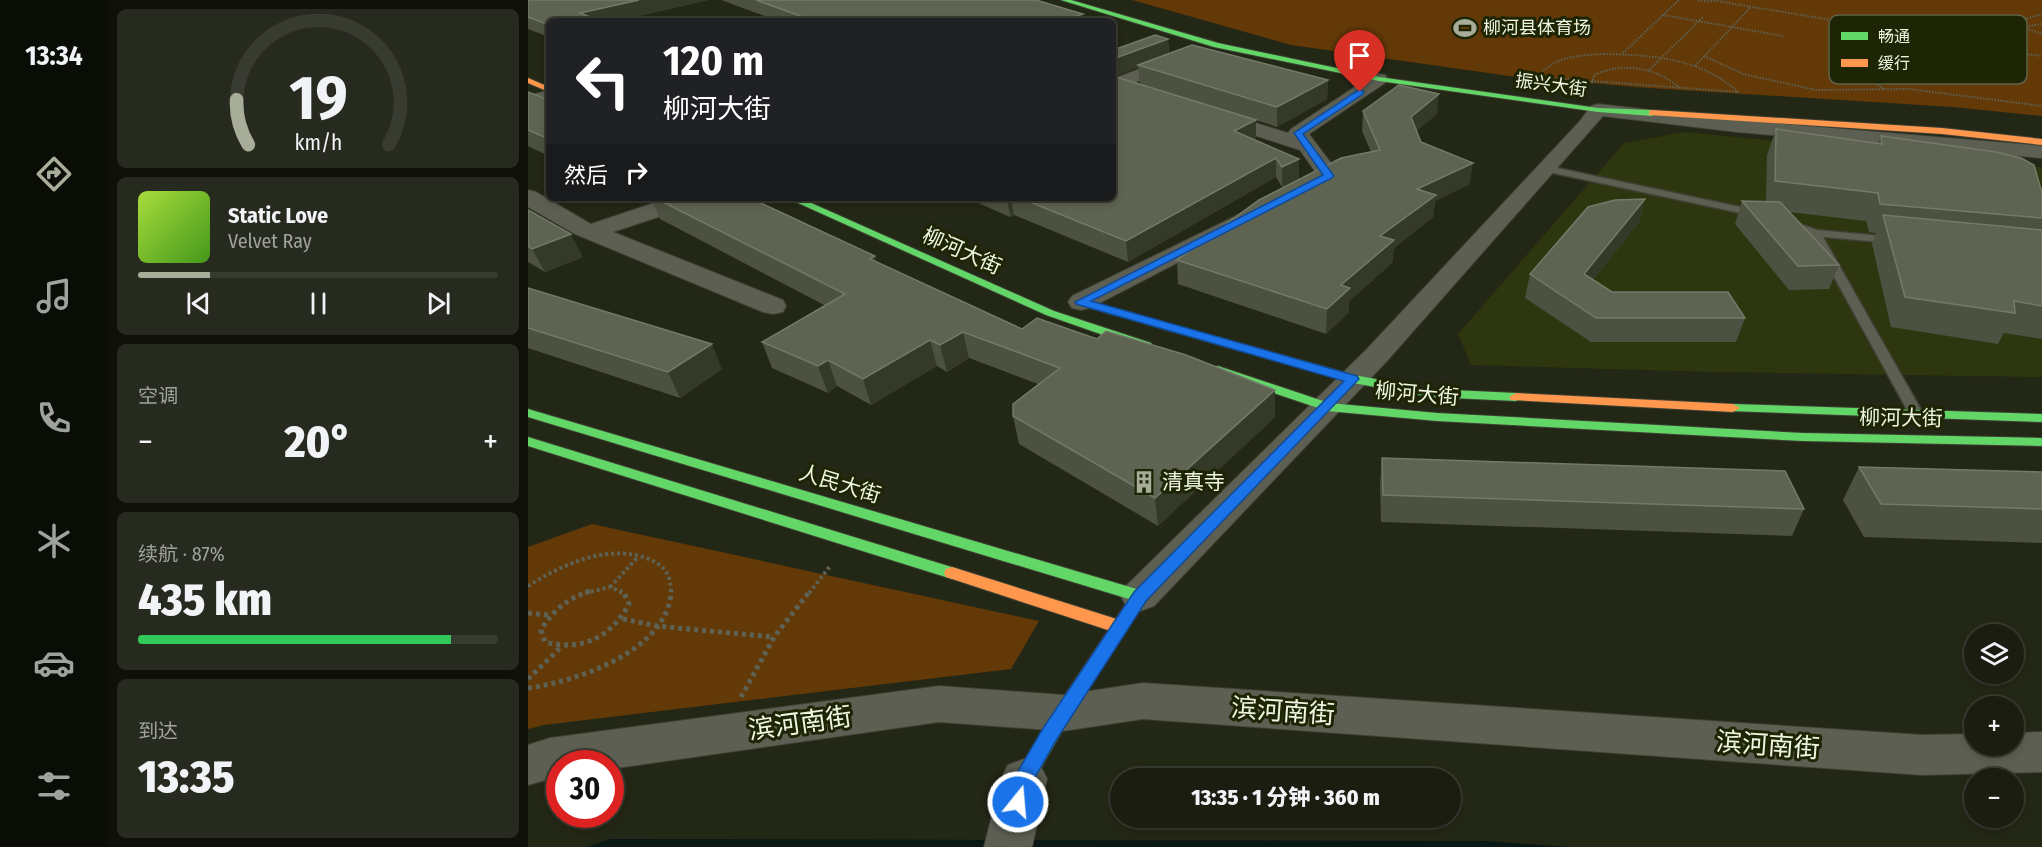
<!DOCTYPE html>
<html lang="zh">
<head>
<meta charset="utf-8">
<style>
	:root { --surface:#1a1d10; --page:#272a1e; --text:#f1f3f6; --muted:#9fa29f; --line:#383b30; --accent:#a8ad9a }
	body { margin:0; font-family:"Fira Sans Condensed","Noto Sans SC",sans-serif; background:var(--page); color:var(--text); height:100vh; display:flex; flex-direction:column; font-size:22px; white-space:nowrap }
	* { box-sizing:border-box; margin:0 }
	p { font-size:20px; color:var(--muted) }
	.icon { flex:none; width:33px; height:33px; fill:none; stroke:currentColor; stroke-width:2; stroke-linecap:round; stroke-linejoin:round }
	.map { position:relative; flex:1; overflow:hidden }
	.sheet { display:flex; flex-direction:column; gap:9px; padding:9px; background:#0e1009; width:420px }
	.sheet>* { flex:none }
	.top-card { position:absolute; left:18px; top:18px; width:570px; height:183px; border-radius:9px; box-shadow:0 3px 9px #0003,0 0 0 2px var(--line); background:#202124; color:#fff; overflow:hidden }
	.tools { position:absolute; left:1436px; top:624px; display:grid; gap:12px }
	.tools a { display:grid; place-items:center; width:60px; height:60px; border-radius:50%; background:var(--surface); box-shadow:0 3px 9px #0003,0 0 0 2px var(--line); font-size:30px }
	.speed { position:absolute; left:18px; top:750px; display:flex; gap:12px; font-size:30px; font-weight:700; text-align:center }
	.speed>* { display:grid; place-content:center; width:78px; height:78px; border-radius:50%; background:var(--surface); box-shadow:0 3px 9px #0003,0 0 0 2px var(--line); line-height:1 }
	.speed .limit { border:9px solid #d22; background:#fff; color:#111 }
	.pin { position:absolute; display:grid; place-items:center; width:51px; height:51px; color:#fff; margin:-62px -26px; border-radius:50% 50% 50% 0; rotate:-45deg; box-shadow:0 0 6px #0007 }
	.pin .icon { rotate:45deg }
	.me { position:absolute; width:66px; margin:-33px; rotate:17deg; stroke-linejoin:round; filter:drop-shadow(0 0 4px #0008) }
	.turn { display:flex; align-items:center; gap:21px; height:126px; padding:0 18px; font-size:27px }
	.turn .icon { width:78px; height:78px; stroke-width:2.5 }
	.turn b { display:block; font-size:42px; line-height:51px }
	.then { display:flex; align-items:center; height:57px; padding:0 18px; background:#0003; gap:12px; font-size:22px }
	.big { font-size:45px; font-weight:800; line-height:1.1 }
	.sheet .widget { flex:1; display:flex; flex-direction:column; justify-content:center; gap:9px; min-width:0; padding:0 21px; border-radius:9px; background:var(--page) }
	.sheet .dial { align-items:center; gap:0 }
	.dial svg { height:156px; overflow:visible; fill:none; stroke:var(--line); stroke-width:7; stroke-linecap:round; text-anchor:middle }
	.dial text { fill:var(--text); stroke:none }
	.song { display:flex; align-items:center; gap:18px }
	.cover { width:72px; height:72px; border-radius:9px; background:linear-gradient(135deg,hsl(80 70% 55%),hsl(100 70% 35%)) }
	.played { height:6px; border-radius:3px; background:linear-gradient(90deg,var(--accent) 20%,var(--line) 20%) }
	.keys { display:flex; justify-content:space-around; direction:ltr }
	.heat { display:flex; justify-content:space-between; align-items:center; font-size:33px; direction:ltr }
	.charge { height:9px; border-radius:4px; background:linear-gradient(90deg,#34c759 87%,var(--line) 0) }
	.trip { position:absolute; left:582px; top:768px; width:351px; height:60px; border-radius:30px; background:var(--surface); box-shadow:0 3px 9px #0003,0 0 0 2px var(--line); font-weight:800; line-height:60px; text-align:center }
	main { display:flex; flex:1; min-height:0 }
	.tabs { display:flex; flex-direction:column; width:108px; justify-content:space-around; align-items:center; background:#0a0c06; color:var(--muted) }
	.tabs .icon { width:42px; height:42px }
	.tabs .current { color:var(--accent) }
	.tabs b { font-size:27px; color:var(--text) }
	.map>svg:first-child { display:block }
	.built { fill:#2d360e }
	.green { fill:#633907 }
	.water { fill:#091814 }
	.lines { fill:none; stroke-linecap:round; stroke-linejoin:round }
	.lane-casing { stroke:#3e4133; stroke-width:3 }
	.street-casing { stroke:#3e4133; stroke-width:2 }
	.fast-casing { stroke:#3e4133; stroke-width:2 }
	.slow-casing { stroke:#3e4133; stroke-width:2 }
	.path-far2 { stroke:#5e6255; stroke-width:2; stroke-dasharray:1.5 1.5; stroke-linecap:butt }
	.path-far1 { stroke:#5e6255; stroke-width:4; stroke-dasharray:3 3; stroke-linecap:butt }
	.path { stroke:#5e6255; stroke-width:5; stroke-dasharray:4 4; stroke-linecap:butt }
	.lane { fill:#5c5f52; fill-rule:evenodd }
	.street { fill:#5c5f52; fill-rule:evenodd }
	.fast { fill:#63d668; fill-rule:evenodd }
	.slow { fill:#ff974d; fill-rule:evenodd }
	.wall { fill:#4c5141; fill-rule:evenodd }
	.shaded-wall { fill:#343928 }
	.building { fill:#5e6352; stroke:#747a69; stroke-width:1.5 }
	.route { fill:#1a73e8; stroke:#114b97; stroke-width:1.5 }
	.labels { text-anchor:middle; stroke-width:6; stroke-linejoin:round; paint-order:stroke }
	.far-poi-label { font-size:18px; fill:#eff5e1; stroke:#1e2504; text-anchor:start }
	.far-street-label { font-size:18px; fill:#eff5e1; stroke:#1e2504 }
	.street-label { font-size:21px; fill:#eff5e1; stroke:#1e2504 }
	.poi-label { font-size:21px; fill:#eff5e1; stroke:#1e2504; text-anchor:start }
	.near-street-label { font-size:26px; fill:#eff5e1; stroke:#1e2504 }
	.key { fill:#1e2504; stroke:#5d6346; stroke-width:1.5 }
	.key-label { font-size:16px; fill:#eff5e1 }
</style>
</head>
<body>
<main>
<nav class="tabs">
<b>13:34</b>
<svg class="icon current" aria-label="directions" viewBox="0 0 24 24"><path d="M12 3l9 9-9 9-9-9zM9 14v-3h6M13 9l2 2-2 2"/></svg>
<svg class="icon" aria-label="music" viewBox="0 0 24 24"><path d="M9 18V5l10-2v13"/><circle cx="6" cy="18" r="3"/><circle cx="16" cy="16" r="3"/></svg>
<svg class="icon" aria-label="phone" viewBox="0 0 24 24"><path d="M5 4h4l2 5-3 2q2 4 5 5l2-3 5 2v4C11 20 4 13 5 4z"/></svg>
<svg class="icon" aria-label="climate" viewBox="0 0 24 24"><path d="M12 3v18M4 7l16 10M4 17L20 7"/></svg>
<svg class="icon" aria-label="car" viewBox="0 0 24 24"><path d="M5 17H2v-5l4-1 3-4h7l3 4 3 1v5h-3M9 17h6M6 11h13"/><circle cx="7" cy="17" r="2"/><circle cx="17" cy="17" r="2"/></svg>
<svg class="icon" aria-label="filters" viewBox="0 0 24 24"><path d="M4 7h16M4 17h16"/><circle cx="9" cy="7" r="2"/><circle cx="15" cy="17" r="2"/></svg>
</nav>
<section class="sheet">
<div class="widget dial"><svg viewBox="0 0 100 80">
<path d="M14 69A42 42 0 1 1 86 69"/>
<path d="M14 69A42 42 0 0 1 8 46" stroke="#a8ad9a"/>
<text x="50" y="56" font-size="32" font-weight="700">19</text>
<text x="50" y="72" font-size="11">km/h</text>
</svg></div>
<div class="widget">
<div class="song"><i class="cover"></i><div><b>Static Love</b><p>Velvet Ray</p></div></div>
<div class="played"></div>
<div class="keys"><svg class="icon" aria-label="previous" viewBox="0 0 24 24"><path d="M18 5L8 12l10 7zM5 5v14"/></svg><svg class="icon" aria-label="pause" viewBox="0 0 24 24"><path d="M8 5v14M16 5v14"/></svg><svg class="icon" aria-label="next" viewBox="0 0 24 24"><path d="M6 5l10 7-10 7zM19 5v14"/></svg></div>
</div>
<div class="widget"><p>空调</p>
<div class="heat"><a>−</a><b class="big">20°</b><a>+</a></div>
</div>
<div class="widget"><p>续航 · 87%</p><b class="big">435 km</b><div class="charge"></div></div>
<div class="widget"><p>到达</p><b class="big">13:35</b></div>
</section>
<div class="map">
<svg width="1514" height="847" viewBox="0 0 1514 847">
	<rect width="100%" height="100%" fill="#232715"/>
	<!-- built -->
	<polygon class="built" points="1157,132 1514,167 1514,377 1184,372 943,365 930,334 1096,143"/>
	<!-- green -->
	<g class="green">
		<polygon points="604,0 1514,0 1514,116 1424,107 1121,88 981,76 763,45"/>
		<polygon points="64,524 511,621 483,669 16,725 0,729 0,547"/>
	</g>
	<!-- water -->
	<polygon class="water" points="82,839 958,841 1039,847 59,847"/>
	<g class="lines">
		<!-- lane casing -->
		<g class="lane-casing">
			<g id="lane">
				<polygon points="1020,166 1231,211 1237,214 1231,217 1016,171 1016,167"/>
				<polygon points="1260,220 1289,230 1365,237 1371,240 1365,243 1295,237 1396,415 1394,418 1389,420 1382,415 1283,235 1256,225 1256,221"/>
			</g>
		</g>
		<!-- street casing -->
		<g class="street-casing">
			<g id="street">
				<polygon points="651,54 657,55 660,59 657,63 585,91 585,79"/>
				<polygon points="851,74 857,75 860,79 857,83 781,134 812,175 809,180 781,195 773,197 765,195 762,190 765,185 788,173 772,150 679,120 676,116 679,112 686,110 760,133 763,129 845,75"/>
				<polygon points="21,90 21,102 0,108 0,96"/>
				<polygon points="1070,104 1209,120 1514,146 1514,158 1209,132 1075,116 858,362 626,606 612,611 598,606 593,596 598,586 838,350 1052,121 1063,106"/>
				<polygon points="0,190 8,192 63,224 141,198 175,198 172,203 85,232 255,300 258,306 255,312 245,314 235,312 47,234 0,207"/>
				<polygon points="720,210 728,212 732,217 728,222 562,308 553,310 544,308 540,302 544,296"/>
				<polygon points="615,683 1394,735 1446,734 1446,746 1485,746 1485,733 1514,732 1514,772 1394,775 615,719 535,731 411,722 82,769 82,764 32,764 32,776 0,785 0,745 22,738 411,686 535,695"/>
				<polygon points="496,759 512,765 519,779 504,847 456,847 473,779 480,765"/>
			</g>
		</g>
		<!-- fast casing -->
		<g class="fast-casing">
			<g id="fast">
				<polygon points="533,0 543,0 690,43 851,77 1070,108 1124,110 1128,113 1124,116 1070,112 851,81 686,47"/>
				<polygon points="259,198 272,198 526,311 623,343 625,346 619,350 615,349 518,315"/>
				<polygon points="559,301 826,375 902,389 988,393 995,397 988,401 902,397 825,383 555,306 555,302"/>
				<polygon points="690,366 801,403 909,413 1275,433 1514,438 1514,446 1275,441 909,421 799,411 686,373 684,370 686,367"/>
				<polygon points="1205,404 1514,414 1514,422 1200,411 1198,408"/>
				<polygon points="0,409 612,590 618,592 620,596 541,719 503,785 496,788 489,785 486,779 489,773 529,707 601,599 0,417"/>
				<polygon points="0,437 430,569 432,573 430,577 424,579 0,446"/>
			</g>
		</g>
		<!-- slow casing -->
		<g class="slow-casing">
			<g id="slow">
				<polygon points="0,78 21,87 21,92 0,83"/>
				<polygon points="1124,110 1414,128 1514,139 1514,145 1414,134 1121,115 1121,111"/>
				<polygon points="988,393 1205,404 1212,408 1205,412 983,400 981,397"/>
				<polygon points="424,567 598,622 600,627 598,632 592,634 418,577 416,573 418,569"/>
			</g>
		</g>
		<!-- path-far2 -->
		<g class="path-far2">
			<polyline points="1170,0 1185,2"/>
			<polyline points="1183,0 1303,20 1393,16 1462,21 1494,20 1514,14"/>
			<polyline points="1135,15 1255,36"/>
			<polyline points="1514,24 1494,27 1514,34"/>
			<polyline points="1095,53 1151,0"/>
			<path d="M1076 54C1124 55 1173 58 1210 92L1010 77C1026 56 1052 55 1076 54Z"/>
			<polyline points="1176,56 1215,74 1288,90 1381,89 1514,106"/>
			<polyline points="1167,66 1222,8 1220,8"/>
			<polyline points="1120,71 1175,17"/>
			<path d="M1064 83 1066 75C1095 62 1128 67 1152 88"/>
			<polyline points="1356,89 1309,60 1304,49 1348,42 1407,42 1514,56"/>
		</g>
		<!-- path-far1 -->
		<g class="path-far1">
			<path d="M0 586C35 564 82 542 123 560 138 567 143 576 143 593"/>
			<polyline points="82,587 110,557"/>
			<polyline points="57,593 82,587 95,593"/>
			<polyline points="281,593 303,565"/>
		</g>
		<!-- path -->
		<g class="path">
			<path d="M62 591C40 598 25 610 13 630L17 642C54 652 83 637 101 604L96 593 92 591"/>
			<polyline points="0,613 21,615"/>
			<polyline points="95,619 129,626 245,637"/>
			<polyline points="0,679 32,648"/>
			<path d="M0 688C48 682 141 650 143 591"/>
			<polyline points="213,697 246,637 282,591"/>
		</g>
		<!-- lane -->
		<use href="#lane" class="lane"/>
		<!-- street -->
		<use href="#street" class="street"/>
		<!-- fast -->
		<use href="#fast" class="fast"/>
		<!-- slow -->
		<use href="#slow" class="slow"/>
	</g>
	<!-- wall -->
	<g class="wall">
		<polygon points="0,0 180,0 89,21 21,21 21,37 0,29"/>
		<polygon points="193,0 508,0 555,14 556,21 250,21"/>
		<path d="M640 39 641 53 800 80 799 99 749 127 728 120V139L726 140 771 179 754 187 748 177 600 262 486 215 482 217 439 198H585V50ZM610 67 612 84 586 76Z"/>
		<polygon points="0,92 21,100 21,156 0,146"/>
		<polygon points="835,111 909,114 888,131 893,142 942,184 907,201 905,217 866,248 864,263 821,301 821,312 798,334 650,284 649,260 843,152 834,131"/>
		<polygon points="1248,129 1350,143 1353,136 1514,193 1514,339 1476,333 1470,344 1363,327 1344,244 1348,233 1341,232 1338,221 1261,212 1311,265 1301,289 1261,290 1207,224 1214,201 1238,202 1239,155"/>
		<polygon points="111,198 222,198 349,262 494,329 569,339 747,390 747,417 630,526 491,444 485,416 510,384 441,358 419,372 409,366 343,405 309,386 300,393 244,368 234,342 298,306 132,219 124,201 121,202"/>
		<polygon points="0,210 55,257 17,272 0,262"/>
		<polygon points="1112,221 1065,280 1084,292 1217,318 1208,342 1063,342 997,298 1002,274"/>
		<polygon points="0,288 194,369 152,398 0,348"/>
		<polygon points="854,458 1276,509 1264,536 853,522 852,484"/>
		<polygon points="1331,467 1514,472 1514,543 1336,537 1315,500"/>
	</g>
	<!-- shaded-wall -->
	<g class="shaded-wall">
		<polygon points="111,0 180,0 89,21 56,21 52,13"/>
		<polygon points="555,14 556,21 533,21"/>
		<polygon points="640,39 641,56 610,65 610,67 585,77 585,59"/>
		<polygon points="800,80 799,99 749,127 749,107"/>
		<polygon points="911,94 909,114 881,137 883,117"/>
		<polygon points="728,120 728,139 707,150 706,131"/>
		<polygon points="748,158 748,177 600,262 598,241"/>
		<polygon points="771,159 771,179 754,187 754,167"/>
		<polygon points="945,163 942,184 907,201 905,217 866,248 864,263 821,301 821,312 798,334 799,309 813,285 889,189"/>
		<polygon points="119,198 123,198 124,201 121,202"/>
		<polygon points="479,198 483,198 486,215 482,217"/>
		<polygon points="1117,199 1112,221 1051,298 1056,274"/>
		<polygon points="43,234 55,257 17,272 4,249"/>
		<polygon points="347,256 354,281 342,259"/>
		<polygon points="435,332 441,358 419,372 412,345"/>
		<polygon points="402,340 409,366 343,405 335,379"/>
		<polygon points="184,344 194,369 152,398 140,372"/>
		<polygon points="300,360 309,386 300,393 290,366"/>
		<polygon points="747,390 747,417 630,526 627,498"/>
	</g>
	<!-- building -->
	<g class="building">
		<polygon points="0,0 111,0 52,13 72,21 21,21 21,25 0,17"/>
		<polygon points="228,0 508,0 555,14 533,21 286,21"/>
		<polygon points="627,35 640,39 585,59 585,50"/>
		<polygon points="664,45 800,80 749,107 610,65"/>
		<polygon points="585,76 728,120 706,131 771,159 754,167 748,158 598,241 492,198 585,198"/>
		<polygon points="871,85 911,94 883,117 893,142 945,163 889,189 908,195 852,236 866,240 813,285 822,288 799,309 649,260 731,200 813,158 852,150 835,111"/>
		<polygon points="0,92 21,100 21,139 0,130"/>
		<polygon points="1248,129 1354,144 1353,136 1468,152 1493,158 1506,165 1514,193 1514,218 1352,204 1350,193 1247,181"/>
		<polygon points="127,198 222,198 347,256 342,259 494,329 509,318 569,339 578,331 658,355 747,390 627,498 485,416 485,404 532,368 435,332 412,345 402,340 335,379 300,360 290,366 234,342 317,294"/>
		<polygon points="1117,199 1056,274 1084,292 1200,292 1217,318 1068,318 1002,274 1060,207 1087,200"/>
		<polygon points="1214,201 1252,202 1311,265 1270,266"/>
		<polygon points="0,210 43,234 4,249 0,246"/>
		<polygon points="1355,215 1514,230 1514,306 1486,301 1487,313 1377,297"/>
		<polygon points="0,288 184,344 140,372 0,328"/>
		<polygon points="854,458 1257,471 1276,509 855,495"/>
		<polygon points="1331,467 1514,472 1514,509 1353,504"/>
	</g>
	<!-- route -->
	<polygon class="route" points="832,89 836,92 835,94 775,134 806,176 804,178 563,301 829,376 831,379 618,601 527,742 505,781 498,808 490,811 483,808 480,802 489,773 514,730 606,592 816,381 548,304 547,302 795,175 766,133"/>
	<!-- icons -->
	<defs>
		<g id="stadium-bare" transform="scale(1.8)"><path d="M0-5a6.5 5 0 1 0 0 10a6.5 5 0 1 0 0-10ZM-3.5-1.8h7v3.6h-7Z" fill="#a8ad9a" stroke="#1e2504" stroke-width="2.5" paint-order="stroke"/></g>
		<g id="building-bare" transform="scale(1.8)"><path d="M-4-6H4V6H1V3H-1V6H-4ZM-2.5-4.3h1.7v1.8h-1.7ZM.8-4.3h1.7v1.8H.8ZM-2.5-1h1.7V.8h-1.7ZM.8-1h1.7V.8H.8Z" fill="#a8ad9a" stroke="#1e2504" stroke-width="2.5" paint-order="stroke"/></g>
	</defs>
	<g fill-rule="evenodd">
		<use href="#stadium-bare" x="937" y="28"/>
		<use href="#building-bare" x="616" y="482"/>
	</g>
	<g class="labels">
		<!-- far-poi labels -->
		<g class="far-poi-label">
			<text x="955" y="34">柳河县体育场</text>
		</g>
		<!-- far-street labels -->
		<g class="far-street-label">
			<text transform="translate(1023 85) rotate(8)" y="6">振兴大街</text>
		</g>
		<!-- street labels -->
		<g class="street-label">
			<text transform="translate(434 251) rotate(24)" y="7">柳河大街</text>
			<text transform="translate(889 394) rotate(5)" y="7">柳河大街</text>
			<text transform="translate(1373 418) rotate(1)" y="7">柳河大街</text>
			<text transform="translate(312 484) rotate(17)" y="7">人民大街</text>
		</g>
		<!-- poi labels -->
		<g class="poi-label">
			<text x="634" y="489">清真寺</text>
		</g>
		<!-- near-street labels -->
		<g class="near-street-label">
			<text transform="translate(755 711) rotate(4)" y="9">滨河南街</text>
			<text transform="translate(272 723) rotate(-8)" y="9">滨河南街</text>
			<text transform="translate(1240 745) rotate(4)" y="9">滨河南街</text>
		</g>
	</g>
	<!-- legend -->
	<rect x="1301" y="15" width="198" height="69" rx="9" class="key"/>
	<rect x="1313" y="32" width="27" height="8" fill="#63d668"/>
	<rect x="1313" y="59" width="27" height="8" fill="#ff974d"/>
	<g class="key-label">
		<text x="1350" y="42">畅通</text>
		<text x="1350" y="69">缓行</text>
	</g>
</svg>
<div class="tools">
<a><svg class="icon" aria-label="layers" viewBox="0 0 24 24"><path d="M12 4l9 5-9 5-9-5zM3 14l9 5 9-5"/></svg></a>
<a>+</a>
<a>−</a>
</div>
<div class="speed"><div class="limit">30</div></div>
<div class="pin" style="left:832px;top:92px;background:#d93025"><svg class="icon" aria-label="arrive" viewBox="0 0 24 24"><path d="M6 21V4h12l-3 4 3 4H6"/></svg></div>
<svg class="me" style="left:490px;top:802px" viewBox="-20 -20 40 40"><circle r="17" fill="#1a73e8" stroke="#fff" stroke-width="3"/><path d="M0-11L8 9 0 5-8 9z" fill="#fff"/></svg>
<div class="trip">13:35 · 1 分钟 · 360 m</div>
<div class="top-card">
<div class="turn"><svg class="icon" aria-label="left" viewBox="0 0 24 24"><path d="M17 20v-9H6M10 6l-5 5 5 5"/></svg><div><b>120 m</b>柳河大街</div></div>
<div class="then">然后<svg class="icon" aria-label="right" viewBox="0 0 24 24"><path d="M7 20v-9h11M14 6l5 5-5 5"/></svg></div>
</div>
</div>
</main>
</body>
</html>
